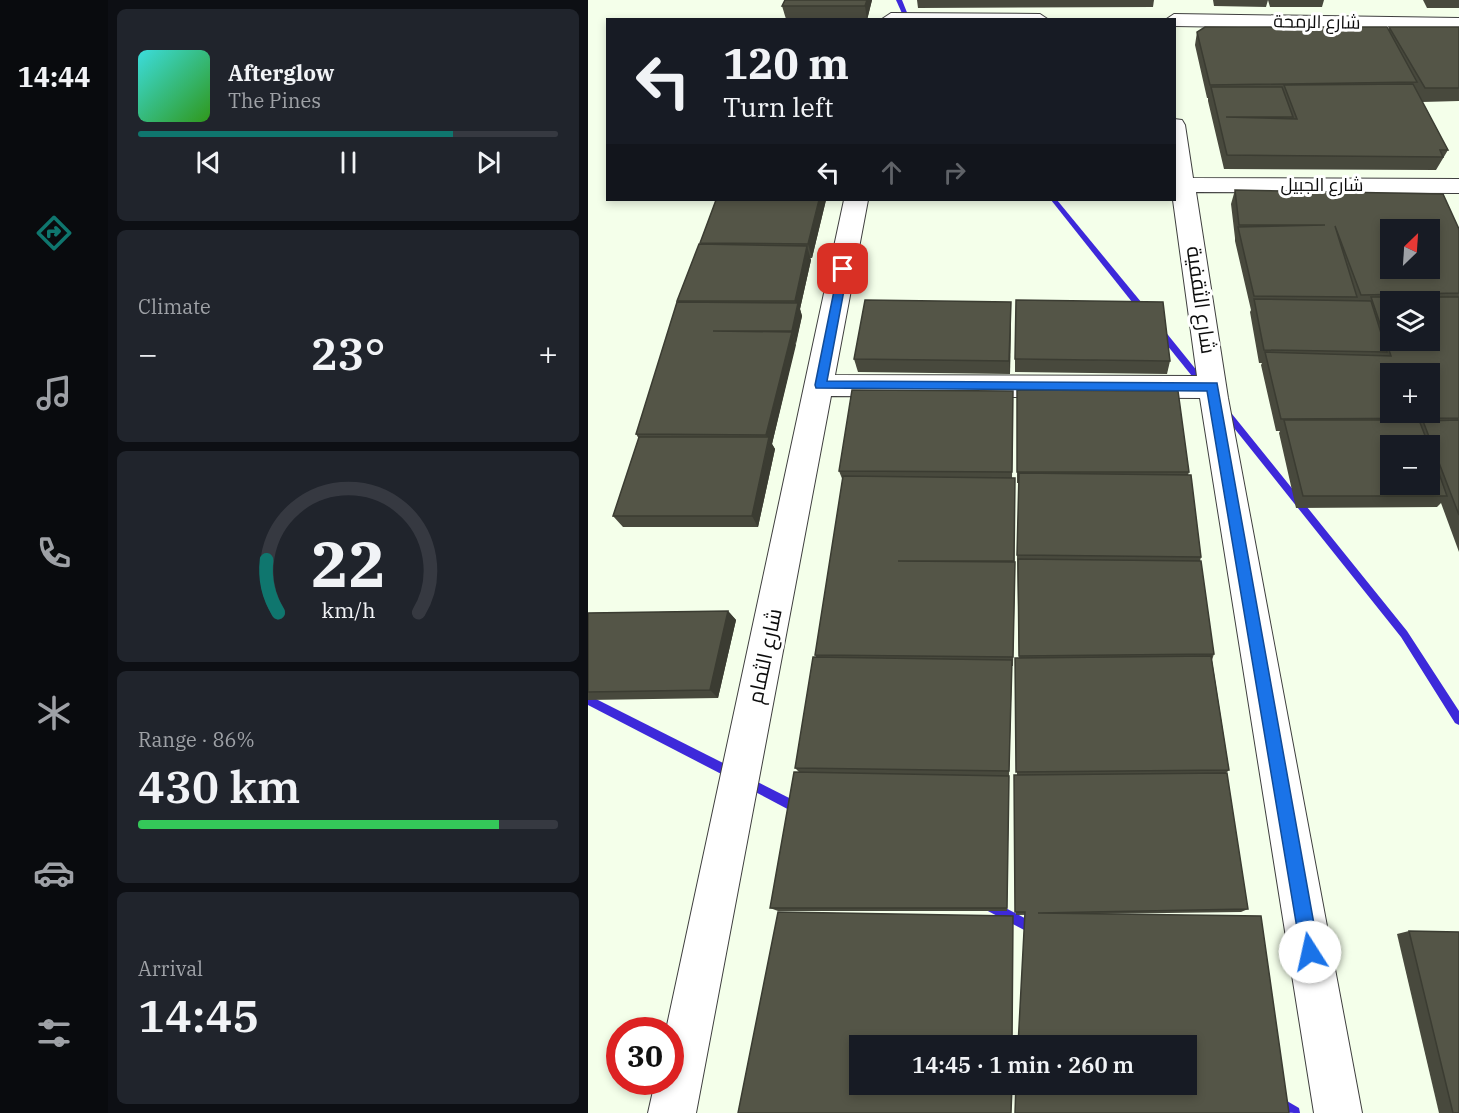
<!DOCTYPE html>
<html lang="en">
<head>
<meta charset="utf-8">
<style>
	:root { --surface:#171b24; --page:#20242c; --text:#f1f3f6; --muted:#9ea1a6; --line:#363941; --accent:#0f766e }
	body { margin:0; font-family:"IBM Plex Serif",Cairo,serif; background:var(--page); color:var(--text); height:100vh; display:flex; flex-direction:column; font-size:22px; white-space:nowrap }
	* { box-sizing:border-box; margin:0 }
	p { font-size:20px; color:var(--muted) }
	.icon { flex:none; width:33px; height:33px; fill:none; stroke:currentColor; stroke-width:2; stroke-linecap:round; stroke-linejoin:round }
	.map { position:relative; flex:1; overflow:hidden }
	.side { display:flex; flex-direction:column; gap:9px; padding:9px; background:#0d0f14; width:480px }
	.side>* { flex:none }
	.top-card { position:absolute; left:18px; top:18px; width:570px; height:183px; border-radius:0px; box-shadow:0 3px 9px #0003; background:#171b24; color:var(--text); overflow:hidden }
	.needle { width:39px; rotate:25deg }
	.buttons { position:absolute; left:792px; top:219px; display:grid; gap:12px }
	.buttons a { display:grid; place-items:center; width:60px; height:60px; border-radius:0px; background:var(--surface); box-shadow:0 3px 9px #0003; font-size:30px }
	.speed { position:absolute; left:18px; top:1017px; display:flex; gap:12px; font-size:30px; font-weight:700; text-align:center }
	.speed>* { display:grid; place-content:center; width:78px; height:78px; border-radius:50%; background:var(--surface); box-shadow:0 3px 9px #0003; line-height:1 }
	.speed .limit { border:9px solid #d22; background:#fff; color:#111 }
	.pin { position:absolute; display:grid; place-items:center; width:51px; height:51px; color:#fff; margin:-26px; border-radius:12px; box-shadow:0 3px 9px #0006 }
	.me { position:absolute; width:66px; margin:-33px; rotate:350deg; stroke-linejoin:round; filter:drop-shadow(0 0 4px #0008) }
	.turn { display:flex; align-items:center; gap:21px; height:126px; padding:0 18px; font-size:27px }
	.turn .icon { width:78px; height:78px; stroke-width:2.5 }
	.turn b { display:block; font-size:42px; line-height:51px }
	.lanes { display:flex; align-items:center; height:57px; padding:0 18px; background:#0003; justify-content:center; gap:30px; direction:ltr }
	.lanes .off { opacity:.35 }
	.big { font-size:45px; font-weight:600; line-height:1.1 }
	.side .widget { flex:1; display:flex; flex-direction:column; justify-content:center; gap:9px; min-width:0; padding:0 21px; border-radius:9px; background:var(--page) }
	.side .dial { align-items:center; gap:0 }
	.dial svg { height:156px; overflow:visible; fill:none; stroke:var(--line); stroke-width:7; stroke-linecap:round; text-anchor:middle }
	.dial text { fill:var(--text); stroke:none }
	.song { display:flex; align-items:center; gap:18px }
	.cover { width:72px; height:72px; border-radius:9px; background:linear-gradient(135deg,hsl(180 70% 55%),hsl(110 70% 35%)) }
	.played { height:6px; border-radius:3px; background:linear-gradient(90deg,var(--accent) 75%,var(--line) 75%) }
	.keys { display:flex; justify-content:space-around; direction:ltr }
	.heat { display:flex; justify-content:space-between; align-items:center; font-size:33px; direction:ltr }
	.charge { height:9px; border-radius:4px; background:linear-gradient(90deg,#34c759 86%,var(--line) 0) }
	.trip { position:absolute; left:261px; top:1035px; width:348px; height:60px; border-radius:0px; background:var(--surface); box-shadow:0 3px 9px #0003; font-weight:600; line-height:60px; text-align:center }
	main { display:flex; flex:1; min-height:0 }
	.menu { display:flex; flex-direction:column; width:108px; justify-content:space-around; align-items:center; background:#090b0e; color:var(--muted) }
	.menu .icon { width:42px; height:42px }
	.menu .selected { color:var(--accent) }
	.menu b { font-size:27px; color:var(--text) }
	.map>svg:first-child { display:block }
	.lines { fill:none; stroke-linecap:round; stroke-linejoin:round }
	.stream { fill:#3d29da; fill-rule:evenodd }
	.minor-casing { stroke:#3f3f3f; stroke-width:2 }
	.minor { fill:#fff; fill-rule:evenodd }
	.wall { fill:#48493d; fill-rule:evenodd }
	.shaded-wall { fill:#3b3c32 }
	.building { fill:#545547; stroke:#3b3c32; stroke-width:1.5; fill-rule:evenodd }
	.route { fill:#1a73e8; stroke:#114b97; stroke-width:1.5 }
	.labels { text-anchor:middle; stroke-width:6; stroke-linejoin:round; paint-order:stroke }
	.far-street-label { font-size:18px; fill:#0c0c0c; stroke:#fff }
	.street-label { font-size:21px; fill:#0c0c0c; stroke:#fff }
</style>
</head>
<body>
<main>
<nav class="menu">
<b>14:44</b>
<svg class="icon selected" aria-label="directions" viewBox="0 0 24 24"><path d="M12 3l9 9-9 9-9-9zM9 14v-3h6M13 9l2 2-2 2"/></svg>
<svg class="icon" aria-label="music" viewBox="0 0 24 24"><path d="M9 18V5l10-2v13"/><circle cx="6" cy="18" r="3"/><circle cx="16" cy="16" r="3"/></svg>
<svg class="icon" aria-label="phone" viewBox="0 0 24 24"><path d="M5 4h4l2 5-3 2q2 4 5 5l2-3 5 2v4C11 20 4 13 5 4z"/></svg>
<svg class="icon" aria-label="climate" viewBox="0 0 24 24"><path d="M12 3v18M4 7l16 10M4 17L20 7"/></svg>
<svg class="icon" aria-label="car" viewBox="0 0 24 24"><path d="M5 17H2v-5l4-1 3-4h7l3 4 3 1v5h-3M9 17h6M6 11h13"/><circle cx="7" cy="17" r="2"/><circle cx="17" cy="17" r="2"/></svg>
<svg class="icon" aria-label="filters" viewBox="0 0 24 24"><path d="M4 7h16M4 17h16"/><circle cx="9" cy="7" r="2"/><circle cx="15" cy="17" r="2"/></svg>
</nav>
<section class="side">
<div class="widget">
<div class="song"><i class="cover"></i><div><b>Afterglow</b><p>The Pines</p></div></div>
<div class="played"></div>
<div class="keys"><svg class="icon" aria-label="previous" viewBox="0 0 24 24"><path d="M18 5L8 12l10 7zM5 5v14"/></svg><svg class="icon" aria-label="pause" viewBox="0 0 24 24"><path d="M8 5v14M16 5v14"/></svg><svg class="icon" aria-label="next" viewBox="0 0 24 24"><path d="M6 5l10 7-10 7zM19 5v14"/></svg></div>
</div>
<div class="widget"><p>Climate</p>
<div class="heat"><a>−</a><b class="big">23°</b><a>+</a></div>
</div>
<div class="widget dial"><svg viewBox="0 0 100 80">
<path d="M14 69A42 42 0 1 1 86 69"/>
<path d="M14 69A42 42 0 0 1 8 42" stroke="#0f766e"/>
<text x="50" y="56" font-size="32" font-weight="700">22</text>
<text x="50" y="72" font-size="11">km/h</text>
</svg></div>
<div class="widget"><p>Range · 86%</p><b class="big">430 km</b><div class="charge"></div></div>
<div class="widget"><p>Arrival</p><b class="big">14:45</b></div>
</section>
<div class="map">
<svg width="871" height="1113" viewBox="0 0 871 1113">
	<rect width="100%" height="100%" fill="#f4ffea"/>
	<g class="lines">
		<!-- stream -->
		<g class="stream">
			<polygon points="308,0 314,0 322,20 317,20"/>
			<polygon points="463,200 469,200 558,308 558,312 552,312"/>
			<polygon points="573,329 576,330 618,382 619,384 618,386 612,386 570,334 569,332"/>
			<polygon points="637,408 640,409 819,631 871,711 871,725 867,723 813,637 634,413 633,411"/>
			<polygon points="0,695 149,770 150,774 149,778 145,779 141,778 0,705"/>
			<polygon points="160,777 215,805 216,809 215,813 211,814 207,813 156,786 155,782 156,778"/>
			<polygon points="400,899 450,925 452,929 450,933 446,935 442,933 396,909 394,905 396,901"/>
			<path d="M692 1097 711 1108 712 1113C701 1113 690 1113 686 1103L687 1098Z"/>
		</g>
		<!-- minor casing -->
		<g class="minor-casing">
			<g id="minor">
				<polygon points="303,13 452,14 461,20 294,19"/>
				<polygon points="586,14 871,18 871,30 586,26 586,20 577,20"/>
				<polygon points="586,119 594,120 597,125 605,178 871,179 871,193 608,192 640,398 774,1113 726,1113 612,398 243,396 108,1113 60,1113 67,1082 82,1082 82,1030 78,1030 256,200 280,200 247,375 609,376 585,200"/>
			</g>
		</g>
		<!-- minor -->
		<use href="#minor" class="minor"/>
	</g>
	<!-- wall -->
	<g class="wall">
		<polygon points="197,0 284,0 279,20 198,19 194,6"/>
		<polygon points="329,0 566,0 565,7 330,8"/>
		<polygon points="625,0 736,0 734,7 682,7 680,0 678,7 626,6"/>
		<polygon points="835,0 871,0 871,8 839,8"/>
		<polygon points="801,27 871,27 871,101 834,102 860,150 848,170 636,169 620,101 620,98 619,98 607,45 609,32 800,30"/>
		<path d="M647 190 871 229V552L853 503 849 507 708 508 691 433 692 431H688L673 365 674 363H671L662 312 663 310 647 241V238L643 204ZM802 446H842V484Z"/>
		<polygon points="128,200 238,200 224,258 222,258 223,260 212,309 214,316 184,444 187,449 170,527 35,527 25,516 51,439 48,434 90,302 89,301 113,244 112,243"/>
		<polygon points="423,302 422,374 270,372 266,359"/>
		<polygon points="427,359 582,361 579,374 427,372"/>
		<polygon points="429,390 601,472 600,475 613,557 612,561 626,654 624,660 641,770 638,773 660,909 653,912 428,915 429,775 427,658 431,658 429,555 431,483 429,483"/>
		<polygon points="425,403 424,478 427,573 425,666 424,666 421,777 419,911 190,911 182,908 211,772 207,768 228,657 227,655 255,481 251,471"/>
		<polygon points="140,611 148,620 130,698 0,700 0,613"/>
		<polygon points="821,931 871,1113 851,1113 809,934"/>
	</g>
	<!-- shaded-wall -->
	<g class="shaded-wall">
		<polygon points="279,0 284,0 279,20 277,6"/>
		<polygon points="231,200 238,200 224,258 220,244"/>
		<polygon points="219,246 223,260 212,309 214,316 208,344 204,331 209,307 207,301"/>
		<polygon points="423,302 423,315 422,374 421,361"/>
		<polygon points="204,332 208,345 184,444 187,449 170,527 164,516 181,440 178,435"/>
		<polygon points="140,611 148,620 130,698 122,690"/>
	</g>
	<!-- building -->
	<g class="building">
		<polygon points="197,0 279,0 277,6 194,6"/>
		<polygon points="617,27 799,27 829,82 622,85 609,32"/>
		<polygon points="801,27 871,27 871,88 837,88"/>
		<polygon points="825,84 860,150 852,150 855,157 639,155 623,87 694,87 705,117 638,117 709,119 696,85"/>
		<path d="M647 190 855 194 871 229V293L773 295 747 226 769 297 666 296 650 227 737 225H651ZM802 230H842V268H802Z"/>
		<polygon points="128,200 231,200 220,244 112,243"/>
		<polygon points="111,244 219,246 207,301 89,301"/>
		<path d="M783 297H871V418L693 419 677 352 803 356ZM802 302H842V340H802ZM802 374H842V412H802Z"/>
		<polygon points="666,299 783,301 799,352 676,350"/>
		<polygon points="277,300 423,302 421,361 266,359"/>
		<polygon points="428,300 575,302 582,361 427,359"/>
		<polygon points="89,302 210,303 204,331 125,331 204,332 178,435 48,434"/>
		<polygon points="264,390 425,391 424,472 251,471"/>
		<polygon points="429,390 590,391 601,472 429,472"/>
		<polygon points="696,420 831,420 841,446 802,446 802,484 842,484 842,448 859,496 715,496"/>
		<polygon points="871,420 871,515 835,421"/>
		<polygon points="51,437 181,437 164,516 25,516"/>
		<polygon points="431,473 603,475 613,557 429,555"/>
		<polygon points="255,476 427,478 426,561 310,561 427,562 425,657 227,655"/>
		<polygon points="430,559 613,561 626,654 431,656"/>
		<polygon points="140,611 122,690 0,692 0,613"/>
		<polygon points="623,656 641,770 428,772 427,658"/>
		<polygon points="225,657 424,660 421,771 207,768"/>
		<polygon points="206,772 421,776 419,908 182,908"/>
		<polygon points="639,773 660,909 450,913 673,916 701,1113 427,1113 428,1084 598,1084 598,1046 430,1046 437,912 427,912 426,775"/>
		<polygon points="190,912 425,916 424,1046 272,1046 272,1084 424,1084 423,1113 150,1113"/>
		<polygon points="821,931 871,932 871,1113 865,1113"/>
	</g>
	<!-- route -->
	<polygon class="route" points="251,266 260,269 239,381 629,383 731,952 728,958 722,961 715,958 713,952 619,391 228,388 227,385"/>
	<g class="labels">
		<!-- far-street labels -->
		<g class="far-street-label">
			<text transform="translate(729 22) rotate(1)" y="6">شارع الرمحة</text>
			<text x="734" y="191">شارع الجبيل</text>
		</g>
		<!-- street labels -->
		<g class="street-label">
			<text transform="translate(613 300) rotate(82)" y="7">شارع الثقفية</text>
			<text transform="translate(177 656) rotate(-78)" y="7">شارع الثمام</text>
		</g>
	</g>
</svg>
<div class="buttons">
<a><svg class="needle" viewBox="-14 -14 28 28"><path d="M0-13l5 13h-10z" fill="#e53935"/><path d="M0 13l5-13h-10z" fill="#9ea1a6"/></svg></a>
<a><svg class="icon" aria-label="layers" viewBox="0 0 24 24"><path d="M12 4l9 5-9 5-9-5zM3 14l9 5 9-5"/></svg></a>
<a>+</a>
<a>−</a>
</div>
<div class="speed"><div class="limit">30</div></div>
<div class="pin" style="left:255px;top:269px;background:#d93025"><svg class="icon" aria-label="arrive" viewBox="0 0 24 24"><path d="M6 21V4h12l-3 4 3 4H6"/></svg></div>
<svg class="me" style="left:722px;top:952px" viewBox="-20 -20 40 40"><circle r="19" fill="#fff"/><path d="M0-13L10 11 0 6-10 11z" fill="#1a73e8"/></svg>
<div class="trip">14:45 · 1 min · 260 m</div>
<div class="top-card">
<div class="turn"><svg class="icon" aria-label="left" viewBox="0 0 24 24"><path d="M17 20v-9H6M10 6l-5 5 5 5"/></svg><div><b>120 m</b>Turn left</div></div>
<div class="lanes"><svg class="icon" aria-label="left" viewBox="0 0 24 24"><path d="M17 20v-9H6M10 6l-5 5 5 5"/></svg><svg class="icon off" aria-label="ahead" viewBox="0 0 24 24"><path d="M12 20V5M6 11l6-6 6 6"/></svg><svg class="icon off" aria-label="right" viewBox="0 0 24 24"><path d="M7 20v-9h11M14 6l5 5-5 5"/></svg></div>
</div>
</div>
</main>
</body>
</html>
